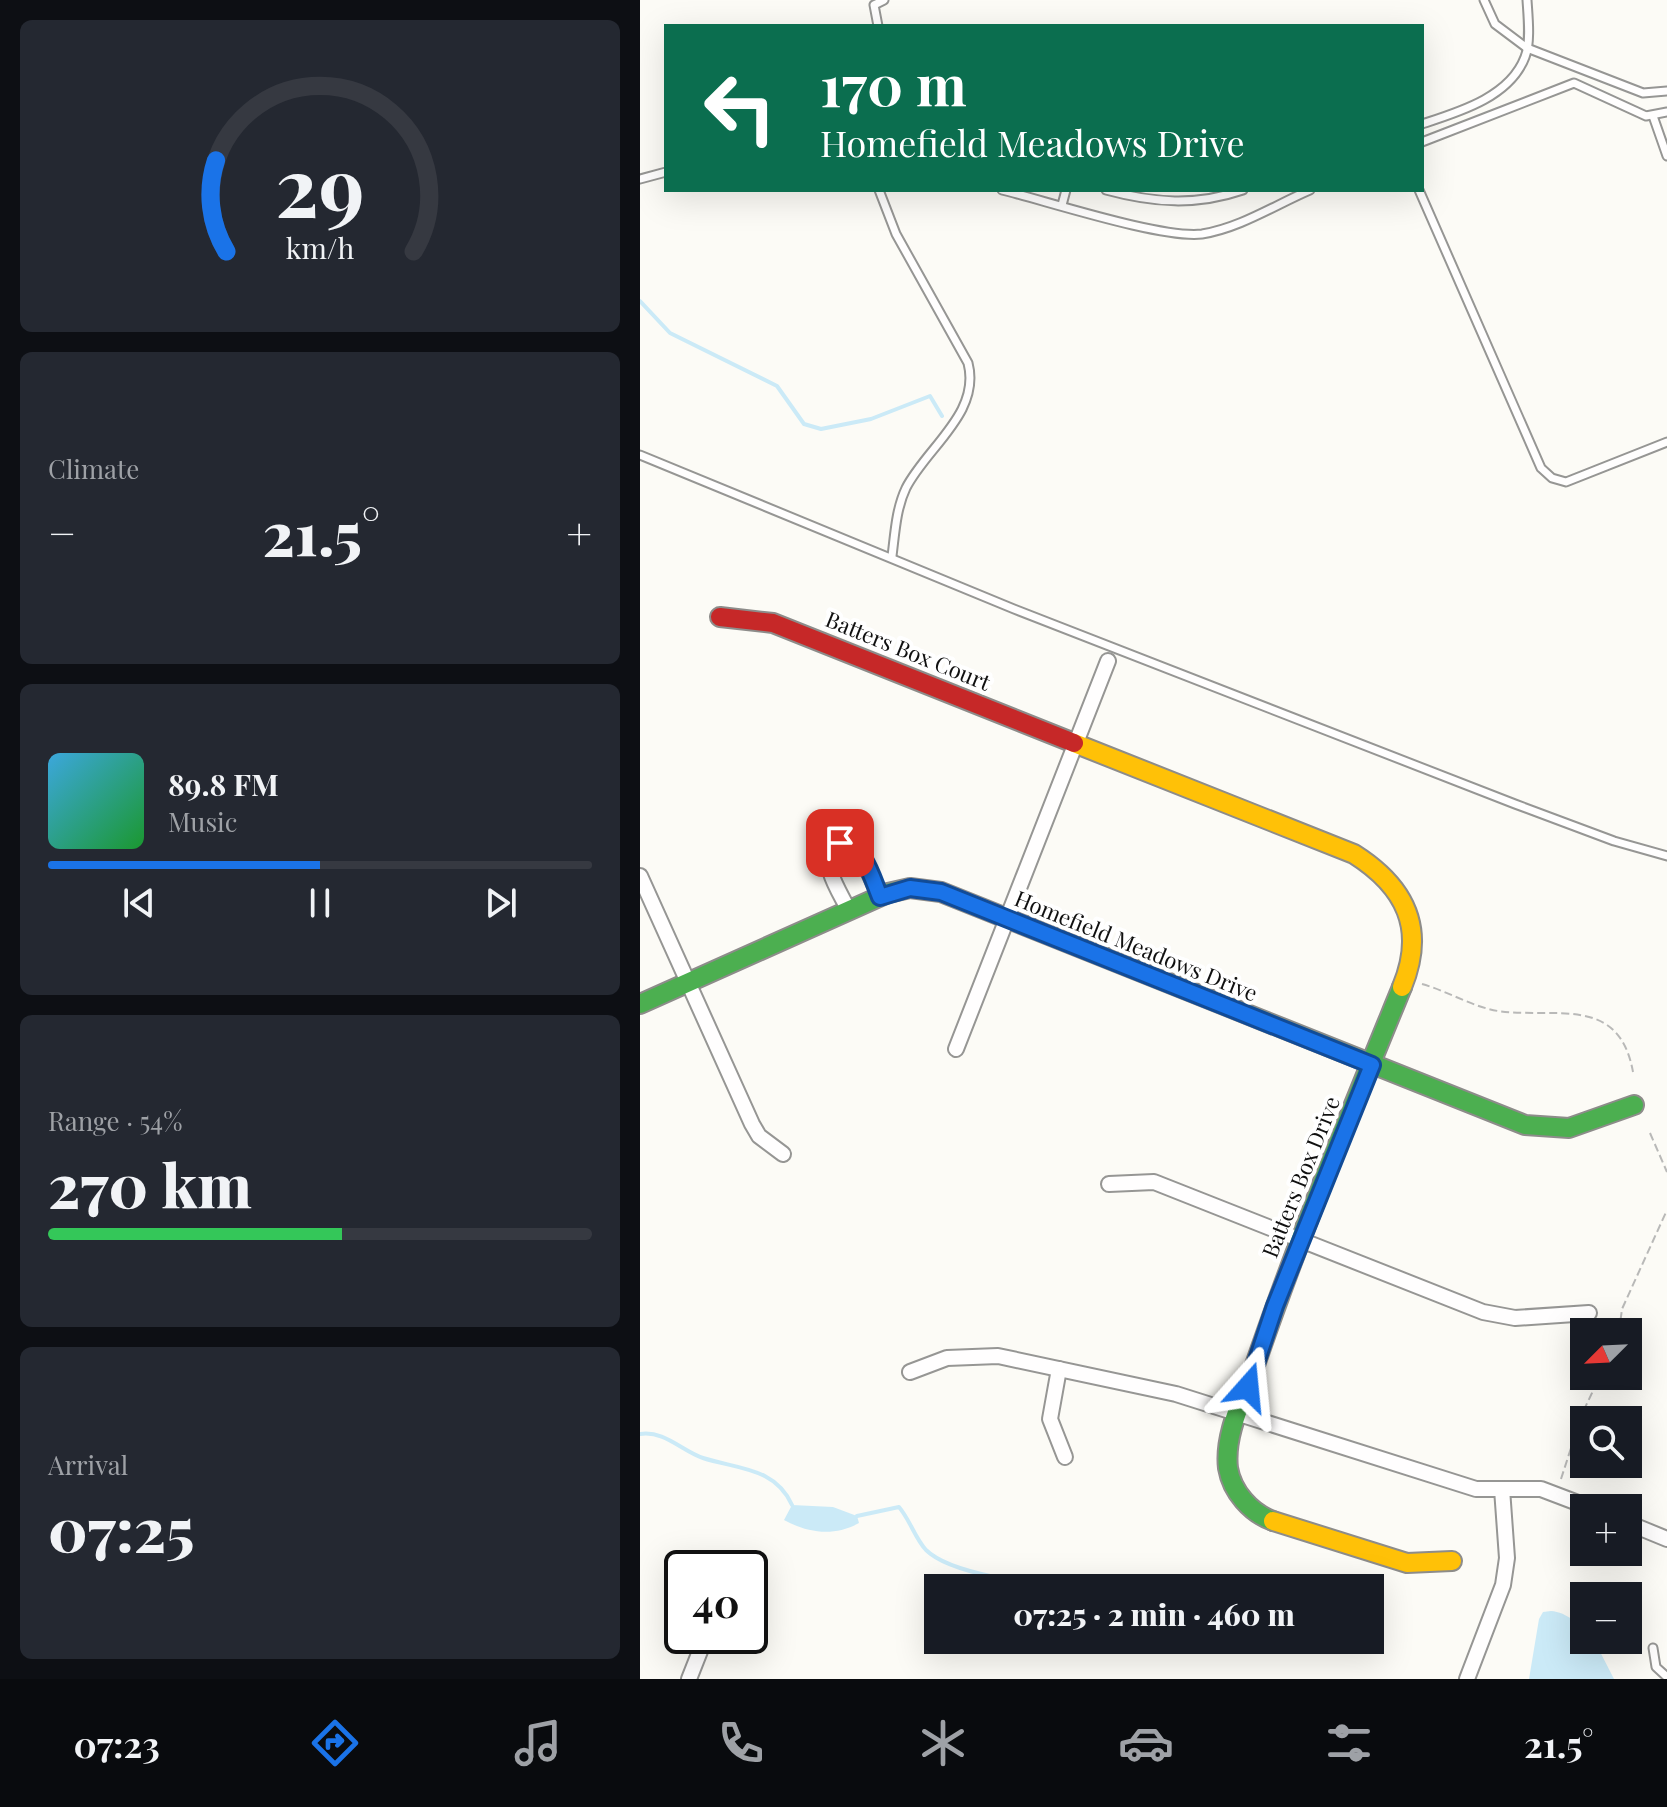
<!DOCTYPE html>
<html lang="en">
<head>
<meta charset="utf-8">
<style>
	:root { --surface:#171b24; --page:#242831; --text:#f1f3f6; --muted:#9ea1a6; --line:#363941; --accent:#1a73e8 }
	body { margin:0; font-family:"Playfair Display",serif; background:var(--page); color:var(--text); height:100vh; display:flex; flex-direction:column; font-size:30px; white-space:nowrap }
	* { box-sizing:border-box; margin:0 }
	p { font-size:26px; color:var(--muted) }
	.icon { flex:none; width:44px; height:44px; fill:none; stroke:currentColor; stroke-width:2; stroke-linecap:round; stroke-linejoin:round }
	.map { position:relative; flex:1; overflow:hidden }
	.panel { display:flex; flex-direction:column; gap:20px; padding:20px; background:#0d0f14; width:640px }
	.panel>* { flex:none }
	.hud { position:absolute; left:24px; top:24px; width:760px; height:168px; border-radius:0px; box-shadow:0 8px 32px #0002; background:#0b6e4f; color:#fff; overflow:hidden }
	.needle { width:52px; rotate:246deg }
	.fabs { position:absolute; left:930px; top:1318px; display:grid; gap:16px }
	.fabs a { display:grid; place-items:center; width:72px; height:72px; border-radius:0px; background:var(--surface); box-shadow:0 8px 32px #0002; font-size:40px }
	.speed { position:absolute; left:24px; top:1550px; display:flex; gap:16px; font-size:40px; font-weight:700; text-align:center }
	.speed>* { display:grid; place-content:center; width:104px; height:104px; border-radius:50%; background:var(--surface); box-shadow:0 8px 32px #0002; line-height:1 }
	.speed .limit { border:4px solid #111; border-radius:12px; background:#fff; color:#111 }
	.pin { position:absolute; display:grid; place-items:center; width:68px; height:68px; color:#fff; margin:-34px; border-radius:16px; box-shadow:0 4px 12px #0006 }
	.me { position:absolute; width:88px; margin:-44px; rotate:18deg; stroke-linejoin:round; filter:drop-shadow(0 0 6px #0008) }
	.turn { display:flex; align-items:center; gap:28px; height:168px; padding:0 24px; font-size:36px }
	.turn .icon { width:104px; height:104px; stroke-width:2.5 }
	.turn b { display:block; font-size:56px; line-height:68px }
	.big { font-size:60px; font-weight:800; line-height:1.1 }
	.panel .card { flex:1; display:flex; flex-direction:column; justify-content:center; gap:12px; min-width:0; padding:0 28px; border-radius:12px; background:var(--page) }
	.panel .dial { align-items:center; gap:0 }
	.dial svg { height:208px; overflow:visible; fill:none; stroke:var(--line); stroke-width:7; stroke-linecap:round; text-anchor:middle }
	.dial text { fill:var(--text); stroke:none }
	.song { display:flex; align-items:center; gap:24px }
	.cover { width:96px; height:96px; border-radius:12px; background:linear-gradient(135deg,hsl(200 70% 55%),hsl(130 70% 35%)) }
	.played { height:8px; border-radius:4px; background:linear-gradient(90deg,var(--accent) 50%,var(--line) 50%) }
	.keys { display:flex; justify-content:space-around; direction:ltr }
	.heat { display:flex; justify-content:space-between; align-items:center; font-size:44px; direction:ltr }
	.charge { height:12px; border-radius:6px; background:linear-gradient(90deg,#34c759 54%,var(--line) 0) }
	.trip { position:absolute; left:284px; top:1574px; width:460px; height:80px; border-radius:0px; background:var(--surface); box-shadow:0 8px 32px #0002; font-weight:800; line-height:80px; text-align:center }
	.dock { display:flex; height:128px; justify-content:space-around; align-items:center; background:#090b0e; color:var(--muted) }
	.dock .icon { width:56px; height:56px }
	.dock .selected { color:var(--accent) }
	.dock b { font-size:36px; color:var(--text) }
	main { display:flex; flex:1; min-height:0 }
	.map>svg:first-child { display:block }
	.water { fill:#cbeaf7 }
	.lines { fill:none; stroke-linecap:round; stroke-linejoin:round }
	.stream { stroke:#cbeaf7; stroke-width:4 }
	.lane-casing { stroke:#969694; stroke-width:11 }
	.street-casing { stroke:#969694; stroke-width:18 }
	.fast-casing { stroke:#8d8c8a; stroke-width:22 }
	.slow-casing { stroke:#8d8c8a; stroke-width:22 }
	.jam-casing { stroke:#8d8c8a; stroke-width:22 }
	.path { stroke:#b9b9b8; stroke-width:2; stroke-dasharray:8 4; stroke-linecap:butt }
	.lane { stroke:#fffefe; stroke-width:7 }
	.street { stroke:#fffefe; stroke-width:14 }
	.fast { stroke:#4caf50; stroke-width:18 }
	.slow { stroke:#ffc107; stroke-width:18 }
	.jam { stroke:#c62828; stroke-width:18 }
	.route-casing { stroke:#114b97; stroke-width:20 }
	.route { stroke:#1a73e8; stroke-width:14 }
	.labels { text-anchor:middle; stroke-width:8; stroke-linejoin:round; paint-order:stroke }
	.street-label { font-size:22px; fill:#101010; stroke:#fff }
</style>
</head>
<body>
<main>
<section class="panel">
<div class="card dial"><svg viewBox="0 0 100 80">
<path d="M14 69A42 42 0 1 1 86 69"/>
<path d="M14 69A42 42 0 0 1 10 34" stroke="#1a73e8"/>
<text x="50" y="56" font-size="32" font-weight="700">29</text>
<text x="50" y="72" font-size="11">km/h</text>
</svg></div>
<div class="card"><p>Climate</p>
<div class="heat"><a>−</a><b class="big">21.5°</b><a>+</a></div>
</div>
<div class="card">
<div class="song"><i class="cover"></i><div><b>89.8 FM</b><p>Music</p></div></div>
<div class="played"></div>
<div class="keys"><svg class="icon" aria-label="previous" viewBox="0 0 24 24"><path d="M18 5L8 12l10 7zM5 5v14"/></svg><svg class="icon" aria-label="pause" viewBox="0 0 24 24"><path d="M8 5v14M16 5v14"/></svg><svg class="icon" aria-label="next" viewBox="0 0 24 24"><path d="M6 5l10 7-10 7zM19 5v14"/></svg></div>
</div>
<div class="card"><p>Range · 54%</p><b class="big">270 km</b><div class="charge"></div></div>
<div class="card"><p>Arrival</p><b class="big">07:25</b></div>
</section>
<div class="map">
<svg width="1027" height="1679" viewBox="0 0 1027 1679">
	<rect width="100%" height="100%" fill="#fcfbf6"/>
	<!-- water -->
	<g class="water">
		<path d="M152 1505 193 1507 217 1516 219 1523C194 1537 168 1533 144 1520Z"/>
		<path d="M911 1611C926 1612 944 1625 944 1640H954L974 1679H889L899 1619 903 1612Z"/>
	</g>
	<g class="lines">
		<!-- stream -->
		<g class="stream">
			<polyline points="0,301 30,333 137,386 164,424 181,429 231,419 290,396 302,416"/>
			<path d="M0 1434C24 1430 42 1451 63 1458 97 1469 135 1467 152 1505"/>
			<path d="M217 1516 259 1507C270 1520 275 1538 286 1550 311 1575 395 1584 430 1588"/>
			<polyline points="456,1588 520,1588"/>
		</g>
		<!-- lane casing -->
		<g class="lane-casing">
			<g id="lane">
				<polyline points="844,0 855,24 887,48 1003,93 1027,91"/>
				<polyline points="238,26 234,5 244,0"/>
				<polyline points="1013,116 1027,156"/>
				<path d="M782 124C819 112 870 97 885 57 891 43 888 16 887 0"/>
				<polyline points="782,142 934,83 1006,116 1027,112"/>
				<polyline points="0,179 26,172"/>
				<path d="M239 190 256 234 328 363C341 413 287 447 266 488 256 509 255 533 252 556"/>
				<path d="M362 190C407 201 522 239 562 234 600 228 635 205 670 190"/>
				<path d="M466 190C514 203 556 206 603 190"/>
				<polyline points="779,190 901,468 912,478 926,482 1027,442"/>
				<polyline points="422,205 426,190"/>
				<polyline points="0,455 374,609 875,804 974,841 1027,856"/>
				<polyline points="1013,1648 1016,1667 1027,1677"/>
			</g>
		</g>
		<!-- street casing -->
		<g class="street-casing">
			<g id="street">
				<polyline points="0,876 112,1124 119,1136 143,1154"/>
				<path d="M209 911C200 892 180 865 193 846L209 844 219 851 240 897"/>
				<polyline points="316,1049 468,661"/>
				<polyline points="469,1184 514,1182 843,1312 875,1318 949,1313"/>
				<polyline points="419,1369 410,1419 425,1457"/>
				<polyline points="270,1372 307,1358 358,1356 536,1394 836,1489 901,1489 951,1508"/>
				<polyline points="988,1523 1027,1539"/>
				<polyline points="49,1679 66,1636"/>
				<polyline points="827,1679 863,1585 867,1558 862,1489"/>
			</g>
		</g>
		<!-- fast casing -->
		<g class="fast-casing">
			<g id="fast">
				<polyline points="0,1004 248,893 270,888 301,892 885,1125 929,1128 994,1105"/>
				<path d="M633 1521C611 1513 592 1492 588 1468 584 1434 603 1399 614 1368 658 1239 710 1114 762 987"/>
			</g>
		</g>
		<!-- slow casing -->
		<g class="slow-casing">
			<g id="slow">
				<path d="M434 743 714 854C766 887 786 929 762 987"/>
				<polyline points="633,1521 767,1563 812,1561"/>
			</g>
		</g>
		<!-- jam casing -->
		<g class="jam-casing">
			<polyline id="jam" points="80,617 133,623 434,743"/>
		</g>
		<!-- path -->
		<g class="path">
			<path d="M782 984C807 991 833 1007 858 1011 915 1019 979 994 993 1072"/>
			<polyline points="1010,1133 1027,1172"/>
			<polyline points="979,1332 982,1309 1027,1210"/>
			<polyline points="921,1479 942,1414 960,1376"/>
		</g>
		<!-- lane -->
		<use href="#lane" class="lane"/>
		<!-- street -->
		<use href="#street" class="street"/>
		<!-- fast -->
		<use href="#fast" class="fast"/>
		<!-- slow -->
		<use href="#slow" class="slow"/>
		<!-- jam -->
		<use href="#jam" class="jam"/>
	</g>
	<g class="lines">
		<!-- route casing -->
		<g class="route-casing">
			<path id="route" d="M200 843C224 844 232 878 240 897L270 888 301 892 732 1065 635 1306 608 1387"/>
		</g>
		<!-- route -->
		<use href="#route" class="route"/>
	</g>
	<g class="labels">
		<!-- street labels -->
		<g class="street-label">
			<text transform="translate(268 651) rotate(22)" y="8">Batters Box Court</text>
			<text transform="translate(496 946) rotate(22)" y="8">Homefield Meadows Drive</text>
			<text transform="translate(661 1177) rotate(-68)" y="8">Batters Box Drive</text>
		</g>
	</g>
</svg>
<div class="fabs">
<a><svg class="needle" viewBox="-14 -14 28 28"><path d="M0-13l5 13h-10z" fill="#e53935"/><path d="M0 13l5-13h-10z" fill="#9ea1a6"/></svg></a>
<a><svg class="icon" aria-label="search" viewBox="0 0 24 24"><circle cx="10" cy="10" r="6"/><path d="M15 15l6 6"/></svg></a>
<a>+</a>
<a>−</a>
</div>
<div class="speed"><div class="limit">40</div></div>
<div class="pin" style="left:200px;top:843px;background:#d93025"><svg class="icon" aria-label="arrive" viewBox="0 0 24 24"><path d="M6 21V4h12l-3 4 3 4H6"/></svg></div>
<svg class="me" style="left:608px;top:1387px" viewBox="-20 -20 40 40"><path d="M0-17L14 15 0 8-14 15z" fill="#1a73e8" stroke="#fff" stroke-width="4"/></svg>
<div class="trip">07:25 · 2 min · 460 m</div>
<div class="hud">
<div class="turn"><svg class="icon" aria-label="left" viewBox="0 0 24 24"><path d="M17 20v-9H6M10 6l-5 5 5 5"/></svg><div><b>170 m</b>Homefield Meadows Drive</div></div>
</div>
</div>
</main>
<nav class="dock">
<b>07:23</b>
<svg class="icon selected" aria-label="directions" viewBox="0 0 24 24"><path d="M12 3l9 9-9 9-9-9zM9 14v-3h6M13 9l2 2-2 2"/></svg>
<svg class="icon" aria-label="music" viewBox="0 0 24 24"><path d="M9 18V5l10-2v13"/><circle cx="6" cy="18" r="3"/><circle cx="16" cy="16" r="3"/></svg>
<svg class="icon" aria-label="phone" viewBox="0 0 24 24"><path d="M5 4h4l2 5-3 2q2 4 5 5l2-3 5 2v4C11 20 4 13 5 4z"/></svg>
<svg class="icon" aria-label="climate" viewBox="0 0 24 24"><path d="M12 3v18M4 7l16 10M4 17L20 7"/></svg>
<svg class="icon" aria-label="car" viewBox="0 0 24 24"><path d="M5 17H2v-5l4-1 3-4h7l3 4 3 1v5h-3M9 17h6M6 11h13"/><circle cx="7" cy="17" r="2"/><circle cx="17" cy="17" r="2"/></svg>
<svg class="icon" aria-label="filters" viewBox="0 0 24 24"><path d="M4 7h16M4 17h16"/><circle cx="9" cy="7" r="2"/><circle cx="15" cy="17" r="2"/></svg>
<b>21.5°</b>
</nav>
</body>
</html>
